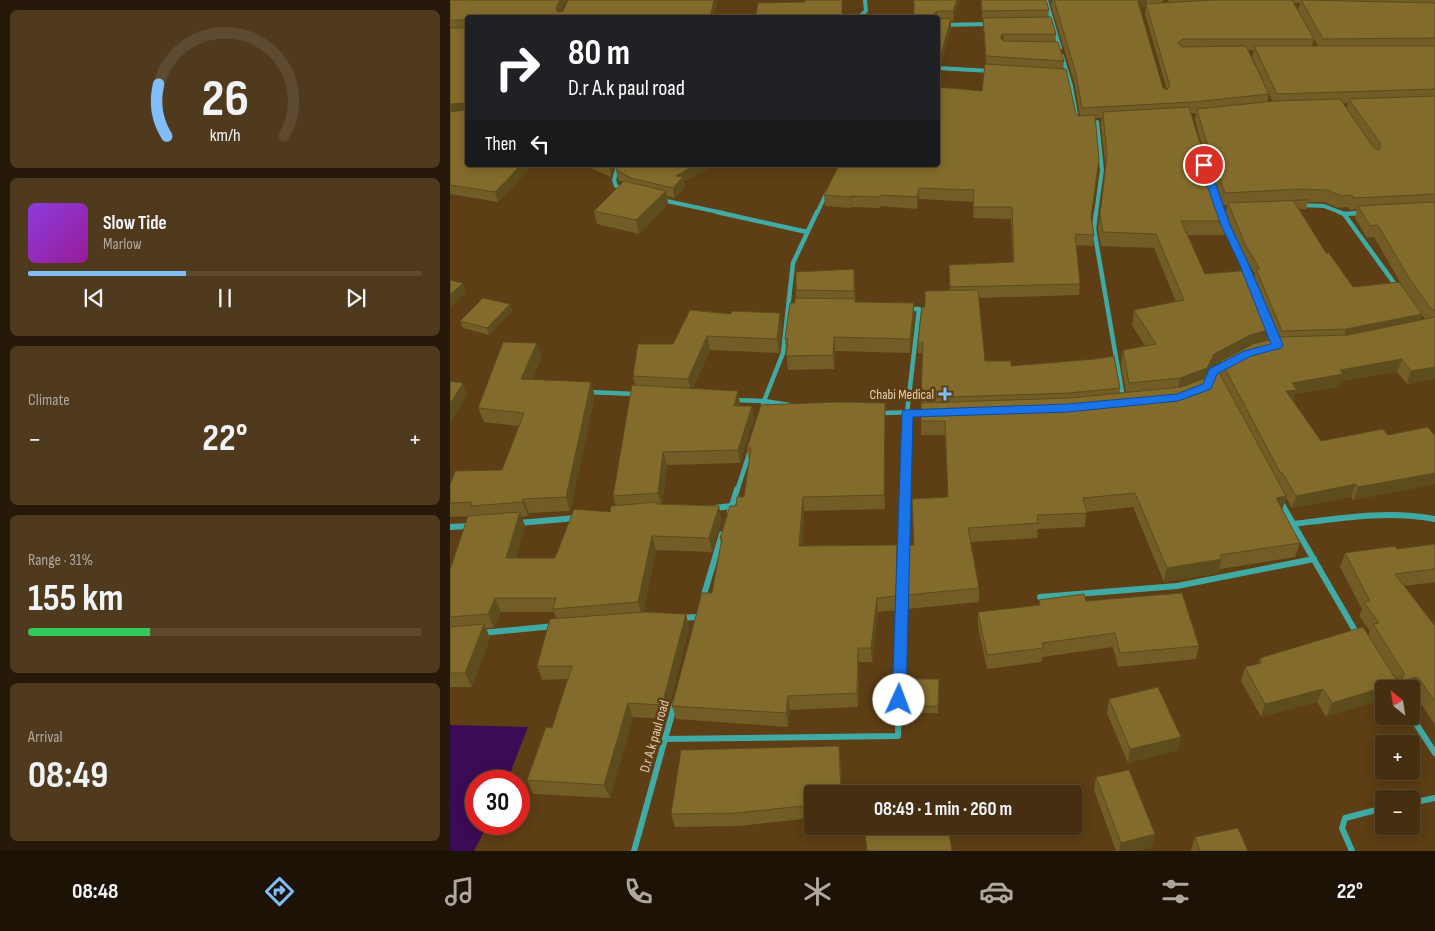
<!DOCTYPE html>
<html lang="en">
<head>
<meta charset="utf-8">
<style>
	:root { --surface:#462e10; --page:#503a1e; --text:#f1f3f6; --muted:#b0a89f; --line:#5e4a30; --accent:#81bdfa }
	body { margin:0; font-family:"Sofia Sans Condensed",sans-serif; background:var(--page); color:var(--text); height:100vh; display:flex; flex-direction:column; font-size:19px; white-space:nowrap }
	* { box-sizing:border-box; margin:0 }
	p { font-size:16px; color:var(--muted) }
	.icon { flex:none; width:28px; height:28px; fill:none; stroke:currentColor; stroke-width:2; stroke-linecap:round; stroke-linejoin:round }
	.map { position:relative; flex:1; overflow:hidden }
	.drawer { display:flex; flex-direction:column; gap:10px; padding:10px; background:#261909; width:450px }
	.drawer>* { flex:none }
	.banner { position:absolute; left:15px; top:15px; width:475px; height:152px; border-radius:5px; box-shadow:0 2px 12px #0003,0 0 0 1px var(--line); background:#202124; color:#fff; overflow:hidden }
	.needle { width:32px; rotate:330deg }
	.fabs { position:absolute; left:925px; top:680px; display:grid; gap:10px }
	.fabs a { display:grid; place-items:center; width:45px; height:45px; border-radius:5px; background:var(--surface); box-shadow:0 2px 12px #0003,0 0 0 1px var(--line); font-size:25px }
	.speed { position:absolute; left:15px; top:770px; display:flex; gap:10px; font-size:25px; font-weight:700; text-align:center }
	.speed>* { display:grid; place-content:center; width:65px; height:65px; border-radius:50%; background:var(--surface); box-shadow:0 2px 12px #0003,0 0 0 1px var(--line); line-height:1 }
	.speed .limit { border:8px solid #d22; background:#fff; color:#111 }
	.pin { position:absolute; display:grid; place-items:center; width:42px; height:42px; color:#fff; margin:-21px; border:2px solid #fff; border-radius:50%; box-shadow:0 1px 5px #0007 }
	.me { position:absolute; width:55px; margin:-28px; rotate:2deg; stroke-linejoin:round; filter:drop-shadow(0 0 4px #0008) }
	.turn { display:flex; align-items:center; gap:18px; height:105px; padding:0 20px; font-size:22px }
	.turn .icon { width:65px; height:65px; stroke-width:2.5 }
	.turn b { display:block; font-size:35px; line-height:42px }
	.then { display:flex; align-items:center; height:48px; padding:0 20px; background:#0003; gap:10px; font-size:19px }
	.big { font-size:38px; font-weight:700; line-height:1.1 }
	.drawer .widget { flex:1; display:flex; flex-direction:column; justify-content:center; gap:8px; min-width:0; padding:0 18px; border-radius:8px; background:var(--page) }
	.drawer .dial { align-items:center; gap:0 }
	.dial svg { height:130px; overflow:visible; fill:none; stroke:var(--line); stroke-width:7; stroke-linecap:round; text-anchor:middle }
	.dial text { fill:var(--text); stroke:none }
	.song { display:flex; align-items:center; gap:15px }
	.cover { width:60px; height:60px; border-radius:8px; background:linear-gradient(135deg,hsl(270 70% 55%),hsl(300 70% 35%)) }
	.played { height:5px; border-radius:2px; background:linear-gradient(90deg,var(--accent) 40%,var(--line) 40%) }
	.keys { display:flex; justify-content:space-around; direction:ltr }
	.heat { display:flex; justify-content:space-between; align-items:center; font-size:28px; direction:ltr }
	.charge { height:8px; border-radius:4px; background:linear-gradient(90deg,#34c759 31%,var(--line) 0) }
	.trip { position:absolute; left:354px; top:785px; width:278px; height:50px; border-radius:5px; background:var(--surface); box-shadow:0 2px 12px #0003,0 0 0 1px var(--line); font-weight:700; line-height:50px; text-align:center }
	.menu { display:flex; height:80px; justify-content:space-around; align-items:center; background:#1c1206; color:var(--muted) }
	.menu .icon { width:35px; height:35px }
	.menu .active { color:var(--accent) }
	.menu b { font-size:22px; color:var(--text) }
	main { display:flex; flex:1; min-height:0 }
	.map>svg:first-child { display:block }
	.water { fill:#3c0b55 }
	.lines { fill:none; stroke-linecap:round; stroke-linejoin:round }
	.street-far2 { stroke:#40aba5; stroke-width:4 }
	.street-far1 { stroke:#40aba5; stroke-width:4.5 }
	.street { stroke:#40aba5; stroke-width:6 }
	.wall { fill:#715d25; fill-rule:evenodd }
	.shaded-wall { fill:#5c4c1e }
	.building { fill:#836c2b; stroke:#5c4c1e }
	.route { fill:#1a73e8; stroke:#114b97 }
	.poi-dot { fill:#81bdfa; stroke:#5d3e15; stroke-width:2 }
	.labels { text-anchor:middle; stroke-width:5; stroke-linejoin:round; paint-order:stroke }
	.poi-label { font-size:14px; fill:#e7d0b5; stroke:#5d3e15; text-anchor:end }
	.street-label { font-size:14px; fill:#e7d0b5; stroke:#5d3e15 }
</style>
</head>
<body>
<main>
<section class="drawer">
<div class="widget dial"><svg viewBox="0 0 100 80">
<path d="M14 69A42 42 0 1 1 86 69"/>
<path d="M14 69A42 42 0 0 1 9 37" stroke="#81bdfa"/>
<text x="50" y="56" font-size="32" font-weight="700">26</text>
<text x="50" y="72" font-size="11">km/h</text>
</svg></div>
<div class="widget">
<div class="song"><i class="cover"></i><div><b>Slow Tide</b><p>Marlow</p></div></div>
<div class="played"></div>
<div class="keys"><svg class="icon" aria-label="previous" viewBox="0 0 24 24"><path d="M18 5L8 12l10 7zM5 5v14"/></svg><svg class="icon" aria-label="pause" viewBox="0 0 24 24"><path d="M8 5v14M16 5v14"/></svg><svg class="icon" aria-label="next" viewBox="0 0 24 24"><path d="M6 5l10 7-10 7zM19 5v14"/></svg></div>
</div>
<div class="widget"><p>Climate</p>
<div class="heat"><a>−</a><b class="big">22°</b><a>+</a></div>
</div>
<div class="widget"><p>Range · 31%</p><b class="big">155 km</b><div class="charge"></div></div>
<div class="widget"><p>Arrival</p><b class="big">08:49</b></div>
</section>
<div class="map">
<svg width="985" height="851" viewBox="0 0 985 851">
	<rect width="100%" height="100%" fill="#5d3e15"/>
	<!-- water -->
	<polygon class="water" points="0,725 78,727 57,781 26,781 26,824 38,824 24,851 0,851"/>
	<g class="lines">
		<!-- street-far2 -->
		<g class="street-far2">
			<polyline points="596,0 610,48"/>
			<polyline points="408,18 416,11 415,0"/>
			<polyline points="488,25 538,24"/>
			<polyline points="612,56 621,86 627,120"/>
			<polyline points="488,68 540,71"/>
			<polyline points="168,165 164,180 166,186 173,189"/>
			<polyline points="212,200 273,213"/>
			<polyline points="851,205 874,206 892,213"/>
			<polyline points="367,213 377,192"/>
			<polyline points="646,213 652,170 647,122"/>
			<polyline points="904,213 911,213"/>
		</g>
		<!-- street-far1 -->
		<g class="street-far1">
			<polyline points="267,212 357,232"/>
			<polyline points="646,212 644,229 673,398"/>
			<polyline points="889,212 894,214 911,213"/>
			<polyline points="894,214 947,287"/>
			<polyline points="775,223 798,275"/>
			<polyline points="759,382 763,372 774,366"/>
			<polyline points="138,392 185,394"/>
			<polyline points="283,400 314,401 333,353 343,263 367,212"/>
			<polyline points="312,410 314,401 339,405"/>
			<polyline points="430,413 476,412"/>
			<polyline points="287,491 300,451"/>
			<polyline points="455,491 457,413 469,309 459,309"/>
		</g>
		<!-- street -->
		<g class="street">
			<polyline points="830,501 907,634"/>
			<polyline points="265,508 281,506"/>
			<polyline points="280,512 287,489"/>
			<polyline points="68,523 126,518"/>
			<path d="M843 524C891 518 937 510 985 519"/>
			<polyline points="0,527 19,526"/>
			<polyline points="590,597 727,586 864,559"/>
			<polyline points="253,598 272,534"/>
			<polyline points="230,618 247,617"/>
			<polyline points="31,633 105,626"/>
			<polyline points="961,716 985,753"/>
			<polyline points="215,739 448,736 455,489"/>
			<polyline points="961,803 985,798"/>
			<polyline points="184,851 225,703"/>
			<polyline points="902,851 892,828 895,818 934,808"/>
		</g>
	</g>
	<!-- wall -->
	<g class="wall">
		<polygon points="0,0 116,0 111,12 267,0 263,18 18,18 18,165 164,165 161,177 138,167 81,167 48,202 0,194"/>
		<polygon points="464,0 509,0 503,21 501,21 501,29 491,64 489,64 489,72 488,78 488,18 464,18"/>
		<path d="M531 0H596L599 10 598 17 606 34 605 42 614 61 613 69 626 114 629 116H630L625 85 601 5 602 0H713L712 3 719 2 718 0H842L848 11 850 3H844L842 0H985V379L957 384 947 372 891 381 889 387 845 394 843 402 871 441 938 435 985 436V484L903 500 901 497 842 508 836 497 832 509 850 543 845 557 770 569 768 573 714 582 683 507 636 512 635 527 588 529 587 538 521 542 529 588V602L457 609 456 595 464 545 498 497 495 435H471L472 353H468V342L475 307 500 291 499 265 563 262 561 219 523 218 524 202 469 199 467 209 431 206 430 208 401 207V208L375 206 374 195 532 91 536 64ZM696 6 695 14 717 90 713 88 689 8ZM864 39 868 46H862ZM798 50H804L802 57 823 102H817L819 94ZM893 103H898L897 108ZM741 113H746L745 120 753 149 767 187 748 137ZM645 118H652L651 126 656 169 648 229 651 246 704 248 726 302 684 310 682 325 695 346 673 350 671 365 676 392 669 393 670 388 535 361 529 298 629 295 630 284 626 245 643 246 644 235 641 219 648 170ZM858 202H874L888 208 898 207 900 210 907 209 905 218 917 238 924 237 953 287H903L876 253 849 209H856ZM773 205H777L776 212ZM779 221 794 256 805 274 804 278 755 274 738 235H776ZM972 315 975 319 970 320ZM825 329 828 337 822 339ZM771 363 769 372 757 377 761 368Z"/>
		<polygon points="166,170 234,182 235,187 224,198 217,196 218,204 189,234 147,224 144,211 173,182 168,180"/>
		<polygon points="404,269 405,302 464,303 464,317 460,353 385,351 384,369 338,370 335,339 346,298 346,290"/>
		<polygon points="60,304 62,311 39,335 13,328 10,321"/>
		<polygon points="240,310 332,327 329,353 260,350 243,388 290,404 290,406 302,406 304,419 290,463 217,465 212,504 272,520 262,552 206,550 193,612 236,614 239,628 216,719 183,717 160,798 83,794 77,780 102,728 118,679 92,680 87,666 107,619 104,612 51,612 44,628 36,628 40,638 22,687 0,687 0,570 18,516 0,517 0,485 52,470 69,426 34,422 28,408 92,357 82,380 145,396 120,511 79,513 78,516 71,517 75,526 66,558 105,558 160,512 166,505 163,496 185,385 183,376 223,344"/>
		<polygon points="435,417 435,509 354,511 352,546 448,559 447,610 428,612 422,662 409,662 408,707 340,710 338,727 226,719 222,706 262,593 271,544 270,538 286,506 294,497 299,461 297,448"/>
		<polygon points="985,544 985,582 954,586 985,626 985,725 963,692 961,692 961,689 934,689 876,717 867,702 811,717 791,681 795,667 808,664 810,658 918,636 920,631 909,616 912,609 890,567 895,553 947,549"/>
		<polygon points="589,600 636,601 749,646 746,659 668,667 663,647 592,657 591,662 537,669 528,626 528,612 589,605"/>
		<polygon points="489,679 488,713 455,713 455,706"/>
		<polygon points="659,699 731,737 728,750 678,763 657,713"/>
		<polygon points="391,759 392,794 362,794 362,818 289,826 225,827 221,814"/>
		<polygon points="646,777 705,834 702,847 686,851 666,851 644,790"/>
		<polygon points="745,837 798,851 741,851 741,850"/>
	</g>
	<!-- shaded-wall -->
	<g class="shaded-wall">
		<polygon points="110,0 116,0 109,16 106,8"/>
		<polygon points="264,0 267,0 263,18 260,18"/>
		<polygon points="507,0 509,0 503,21 503,11"/>
		<polygon points="689,0 697,0 697,5 696,4 696,6 688,9 688,2"/>
		<polygon points="487,11 487,18 485,18 484,14"/>
		<polygon points="501,19 501,29 491,64 491,54"/>
		<polygon points="554,34 554,44 551,49 551,35"/>
		<polygon points="489,61 489,72 488,78 488,67"/>
		<polygon points="15,103 18,110 0,114 0,104"/>
		<polygon points="71,165 81,165 81,167 48,202 45,192"/>
		<polygon points="159,165 164,165 161,177 159,167"/>
		<polygon points="245,165 265,165 234,182 235,187 224,198 223,188 226,176"/>
		<polygon points="469,188 469,199 467,209 467,197"/>
		<polygon points="216,191 218,204 189,234 186,220"/>
		<polygon points="401,196 401,208 400,197"/>
		<polygon points="13,283 16,292 0,308 0,295"/>
		<polygon points="464,303 464,317 460,353 460,339"/>
		<polygon points="60,304 62,311 39,335 37,328"/>
		<polygon points="330,313 332,327 329,353 327,339"/>
		<polygon points="972,314 969,324 893,339 896,329"/>
		<polygon points="825,328 821,342 771,361 771,363 761,368 754,383 727,393 730,378 764,354 800,335"/>
		<polygon points="257,336 260,350 241,393 238,379"/>
		<polygon points="384,337 385,351 384,369 383,355"/>
		<polygon points="87,343 92,357 76,394 71,379"/>
		<polygon points="952,359 947,372 891,381 889,387 845,394 843,402 836,391 842,383 890,370"/>
		<polygon points="985,367 985,379 957,384 961,371"/>
		<polygon points="141,382 145,396 120,511 116,497"/>
		<polygon points="13,383 17,395 0,424 0,404"/>
		<polygon points="288,391 290,404 287,419 284,406"/>
		<polygon points="435,403 435,509 434,495"/>
		<polygon points="302,406 304,419 290,463 288,450"/>
		<polygon points="213,452 217,465 212,506 208,493"/>
		<polygon points="985,473 985,484 903,500 908,487"/>
		<polygon points="906,484 901,497 842,508 846,496"/>
		<polygon points="836,496 832,511 826,498"/>
		<polygon points="353,497 354,511 351,560 349,546"/>
		<polygon points="73,499 79,513 78,516 72,502"/>
		<polygon points="269,506 272,520 262,552 259,538"/>
		<polygon points="70,512 75,526 62,572 56,558"/>
		<polygon points="202,536 206,550 192,616 188,602"/>
		<polygon points="447,545 448,559 447,610 446,596"/>
		<polygon points="772,559 768,573 714,582 717,568"/>
		<polygon points="45,598 51,612 44,628 38,614"/>
		<polygon points="427,598 428,612 422,662 421,648"/>
		<polygon points="236,614 239,628 216,719 212,705"/>
		<polygon points="34,624 40,638 22,687 15,673"/>
		<polygon points="408,648 409,662 408,707 407,693"/>
		<polygon points="966,677 961,689 934,689 934,699 876,717 882,703"/>
		<polygon points="873,689 867,702 811,717 815,704"/>
		<polygon points="338,696 340,710 338,727 336,713"/>
		<polygon points="178,703 183,717 160,798 154,785"/>
		<polygon points="731,737 728,750 678,763 680,749"/>
		<polygon points="389,746 391,759 392,794 391,794"/>
		<polygon points="705,834 702,847 686,851 669,851 671,843"/>
	</g>
	<!-- building -->
	<g class="building">
		<polygon points="0,0 110,0 106,8 108,12 113,11 118,0 264,0 260,18 18,18 18,22 16,20 0,20"/>
		<polygon points="355,0 392,0 392,18 305,18 308,3 355,2"/>
		<polygon points="464,0 507,0 503,11 487,11 484,14 486,18 464,18"/>
		<polygon points="531,0 596,0 599,10 532,11"/>
		<polygon points="604,0 689,0 688,2 713,88 717,90 720,86 696,4 763,0 842,0 864,39 732,39 728,43 732,47 796,46 819,94 742,102 632,108 626,74"/>
		<polygon points="851,0 985,3 985,38 873,39"/>
		<polygon points="601,17 606,34 554,34 551,35 551,39 554,41 608,42 614,61 536,56 533,18"/>
		<polygon points="488,18 501,19 491,54 488,54"/>
		<polygon points="18,26 18,105 15,103 0,104 0,28 16,28"/>
		<polygon points="804,46 985,46 985,89 827,94"/>
		<polygon points="535,64 616,69 626,114 629,116 645,115 649,159 641,217 644,235 625,234 630,284 500,287 499,265 564,262 562,207 523,207 524,190 469,188 467,197 430,195 430,197 401,196 400,197 374,195 389,165 488,165 488,87 532,91"/>
		<polygon points="985,96 985,194 903,198 902,195 892,196 878,190 850,189 775,193 755,137 747,109 825,101 890,99 924,148 929,150 931,144 899,99"/>
		<polygon points="739,107 748,137 779,221 731,221 755,274 801,270 825,328 800,335 764,354 757,368 730,378 679,383 673,350 706,344 684,310 734,300 706,234 653,232 650,215 657,156 653,112"/>
		<polygon points="18,108 18,165 71,165 45,192 0,185 0,112 16,110"/>
		<polygon points="167,165 245,165 226,176 233,177 223,188 181,178 166,170"/>
		<polygon points="174,181 216,191 186,220 144,211"/>
		<polygon points="843,200 876,253 879,253 903,287 949,282 972,314 896,329 832,331 806,269 810,269 796,246 778,203 859,200"/>
		<polygon points="985,202 985,310 982,310 959,278 928,225 920,226 908,206"/>
		<polygon points="404,269 404,291 346,290 346,272"/>
		<polygon points="0,280 13,283 0,295"/>
		<polygon points="528,290 535,361 561,361 561,366 645,359 664,356 670,388 619,393 471,398 473,342 468,342 472,307 475,307 475,291"/>
		<polygon points="33,298 60,304 37,328 10,321"/>
		<polygon points="345,298 405,299 405,302 464,303 460,339 384,337 383,355 336,356 338,339 335,339 340,303 345,303"/>
		<polygon points="240,310 281,314 281,311 330,313 327,339 257,336 238,379 183,376 188,344 223,344"/>
		<polygon points="985,317 985,367 961,371 952,359 890,370 893,374 842,383 847,390 836,391 871,441 933,429 938,435 978,427 985,436 985,473 908,487 906,484 846,496 833,474 830,472 771,361 803,344 831,337 898,335"/>
		<polygon points="53,342 87,343 71,379 141,382 116,497 73,499 72,502 21,506 22,502 0,503 0,485 5,471 52,470 74,413 28,408"/>
		<polygon points="766,367 836,496 826,498 850,543 770,555 772,559 717,568 685,493 633,498 637,513 587,515 588,523 518,528 529,588 456,595 458,545 464,545 462,499 498,497 495,421 471,421 471,403 620,398 731,387 762,376"/>
		<polygon points="0,381 13,383 0,404"/>
		<polygon points="182,385 288,391 284,406 302,406 288,450 213,452 208,493 163,496"/>
		<polygon points="387,402 435,403 434,495 353,497 349,546 447,545 446,596 427,598 421,648 408,648 407,693 338,696 336,713 222,706 252,593 262,593 272,538 270,538 280,506 286,506 287,497 294,497 301,448 297,448 311,405"/>
		<polygon points="207,502 207,504 269,506 259,538 202,536 188,602 103,609 106,598 45,598 38,614 0,617 0,570 18,516 70,512 56,558 105,558 124,509 160,512 161,506"/>
		<polygon points="985,544 985,569 945,574 985,626 985,701 969,679 966,677 882,703 873,689 815,704 795,667 811,663 810,658 913,627 945,678 952,680 954,673 923,624 929,623 914,602 920,601 895,553 945,546 947,549"/>
		<polygon points="732,593 749,646 670,653 665,633 592,643 593,648 537,655 528,612 590,605 589,600 634,594 636,601"/>
		<polygon points="195,612 236,614 212,705 178,703 154,785 77,780 96,727 102,728 122,666 87,666 100,619"/>
		<polygon points="34,624 15,673 0,673 0,627"/>
		<polygon points="456,679 489,679 488,706 455,706"/>
		<polygon points="708,687 731,737 680,749 659,699"/>
		<polygon points="389,746 391,794 362,794 362,805 286,813 221,814 231,750"/>
		<polygon points="679,770 705,834 671,843 646,777"/>
		<polygon points="414,826 498,826 502,851 417,851"/>
		<polygon points="788,828 798,851 750,851 745,837"/>
	</g>
	<!-- route -->
	<polygon class="route" points="754,163 759,165 780,225 798,263 833,345 831,348 801,356 767,374 761,389 728,401 618,412 463,417 456,700 454,704 449,706 444,704 442,700 452,413 453,410 618,404 727,394 753,384 759,369 794,351 821,344 789,263 771,225 750,165"/>
	<!-- markers -->
	<path class="poi-dot" d="M492.5 386.5h5v5h5v5h-5v5h-5v-5h-5v-5h5z"/>
	<g class="labels">
		<!-- poi labels -->
		<g class="poi-label">
			<text x="484" y="399">Chabi Medical</text>
		</g>
		<!-- street labels -->
		<g class="street-label">
			<text transform="translate(204 736) rotate(-74)" y="5">D.r A.k paul road</text>
		</g>
	</g>
</svg>
<div class="fabs">
<a><svg class="needle" viewBox="-14 -14 28 28"><path d="M0-13l5 13h-10z" fill="#e53935"/><path d="M0 13l5-13h-10z" fill="#b0a89f"/></svg></a>
<a>+</a>
<a>−</a>
</div>
<div class="speed"><div class="limit">30</div></div>
<div class="pin" style="left:754px;top:165px;background:#d93025"><svg class="icon" aria-label="arrive" viewBox="0 0 24 24"><path d="M6 21V4h12l-3 4 3 4H6"/></svg></div>
<svg class="me" style="left:449px;top:700px" viewBox="-20 -20 40 40"><circle r="19" fill="#fff"/><path d="M0-13L10 11 0 6-10 11z" fill="#1a73e8"/></svg>
<div class="trip">08:49 · 1 min · 260 m</div>
<div class="banner">
<div class="turn"><svg class="icon" aria-label="right" viewBox="0 0 24 24"><path d="M7 20v-9h11M14 6l5 5-5 5"/></svg><div><b>80 m</b>D.r A.k paul road</div></div>
<div class="then">Then<svg class="icon" aria-label="left" viewBox="0 0 24 24"><path d="M17 20v-9H6M10 6l-5 5 5 5"/></svg></div>
</div>
</div>
</main>
<nav class="menu">
<b>08:48</b>
<svg class="icon active" aria-label="directions" viewBox="0 0 24 24"><path d="M12 3l9 9-9 9-9-9zM9 14v-3h6M13 9l2 2-2 2"/></svg>
<svg class="icon" aria-label="music" viewBox="0 0 24 24"><path d="M9 18V5l10-2v13"/><circle cx="6" cy="18" r="3"/><circle cx="16" cy="16" r="3"/></svg>
<svg class="icon" aria-label="phone" viewBox="0 0 24 24"><path d="M5 4h4l2 5-3 2q2 4 5 5l2-3 5 2v4C11 20 4 13 5 4z"/></svg>
<svg class="icon" aria-label="climate" viewBox="0 0 24 24"><path d="M12 3v18M4 7l16 10M4 17L20 7"/></svg>
<svg class="icon" aria-label="car" viewBox="0 0 24 24"><path d="M5 17H2v-5l4-1 3-4h7l3 4 3 1v5h-3M9 17h6M6 11h13"/><circle cx="7" cy="17" r="2"/><circle cx="17" cy="17" r="2"/></svg>
<svg class="icon" aria-label="filters" viewBox="0 0 24 24"><path d="M4 7h16M4 17h16"/><circle cx="9" cy="7" r="2"/><circle cx="15" cy="17" r="2"/></svg>
<b>22°</b>
</nav>
</body>
</html>
